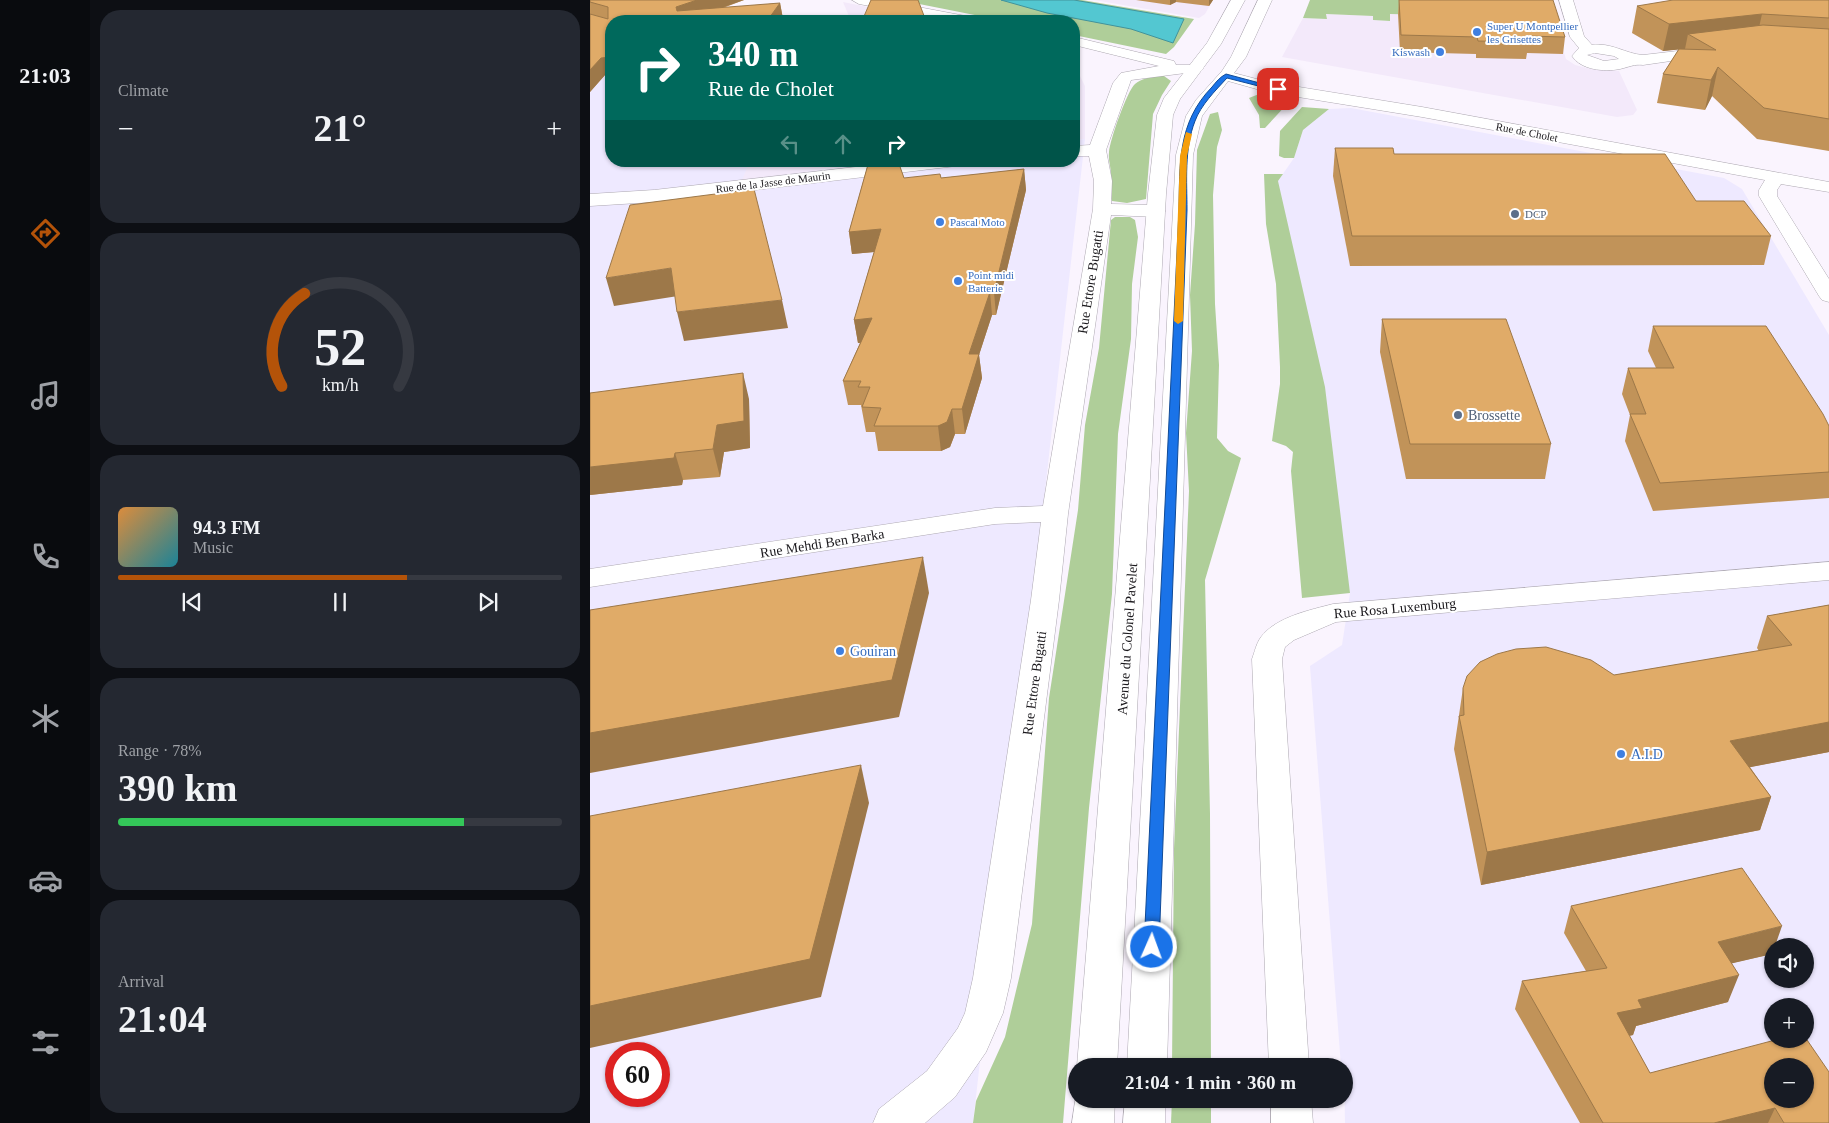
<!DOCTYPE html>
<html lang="en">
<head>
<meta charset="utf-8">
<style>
	:root { --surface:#171b24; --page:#242831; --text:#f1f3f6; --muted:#9ea1a6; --line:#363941; --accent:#b45309 }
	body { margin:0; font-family:"Times New Roman",serif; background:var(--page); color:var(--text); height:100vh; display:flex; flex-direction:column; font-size:19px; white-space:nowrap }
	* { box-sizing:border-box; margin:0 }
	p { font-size:16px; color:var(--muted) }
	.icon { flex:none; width:28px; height:28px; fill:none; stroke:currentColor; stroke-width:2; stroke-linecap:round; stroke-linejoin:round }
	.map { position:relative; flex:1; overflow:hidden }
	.panel { display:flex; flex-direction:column; gap:10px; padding:10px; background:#0d0f14; width:500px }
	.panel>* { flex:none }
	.banner { position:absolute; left:15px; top:15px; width:475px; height:152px; border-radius:20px; box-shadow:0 1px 4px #0004; background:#00695c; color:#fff; overflow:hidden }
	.buttons { position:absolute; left:1174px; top:938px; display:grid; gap:10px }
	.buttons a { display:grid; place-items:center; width:50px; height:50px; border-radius:50%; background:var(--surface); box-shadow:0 1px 4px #0004; font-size:25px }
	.speed { position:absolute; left:15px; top:1042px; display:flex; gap:10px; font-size:25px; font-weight:700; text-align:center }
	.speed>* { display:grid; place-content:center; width:65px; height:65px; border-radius:50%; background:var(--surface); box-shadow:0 1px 4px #0004; line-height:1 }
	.speed .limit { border:8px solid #d22; background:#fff; color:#111 }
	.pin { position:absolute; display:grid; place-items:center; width:42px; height:42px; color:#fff; margin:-21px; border-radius:10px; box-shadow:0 2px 8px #0006 }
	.me { position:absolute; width:55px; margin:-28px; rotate:2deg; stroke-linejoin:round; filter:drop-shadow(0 0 4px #0008) }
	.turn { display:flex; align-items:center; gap:18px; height:105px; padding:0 20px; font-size:22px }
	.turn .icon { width:65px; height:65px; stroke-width:2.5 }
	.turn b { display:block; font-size:35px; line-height:42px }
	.lanes { display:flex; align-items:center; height:48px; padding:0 20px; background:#0003; justify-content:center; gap:25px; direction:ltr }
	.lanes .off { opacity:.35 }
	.big { font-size:38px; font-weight:800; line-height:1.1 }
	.panel .tile { flex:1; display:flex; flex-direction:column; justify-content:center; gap:8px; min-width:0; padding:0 18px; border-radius:20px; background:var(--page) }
	.panel .dial { align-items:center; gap:0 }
	.dial svg { height:130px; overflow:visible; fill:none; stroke:var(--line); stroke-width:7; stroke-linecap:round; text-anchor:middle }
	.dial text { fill:var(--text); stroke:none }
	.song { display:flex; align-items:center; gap:15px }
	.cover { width:60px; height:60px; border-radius:8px; background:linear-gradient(135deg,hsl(30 70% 55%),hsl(190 70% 35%)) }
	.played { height:5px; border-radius:2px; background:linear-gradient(90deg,var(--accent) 65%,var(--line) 65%) }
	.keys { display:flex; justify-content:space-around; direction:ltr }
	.heat { display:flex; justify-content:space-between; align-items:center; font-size:28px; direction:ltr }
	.charge { height:8px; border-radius:4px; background:linear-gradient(90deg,#34c759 78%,var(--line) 0) }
	.trip { position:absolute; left:478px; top:1058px; width:285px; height:50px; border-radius:25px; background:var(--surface); box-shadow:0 1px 4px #0004; font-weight:800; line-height:50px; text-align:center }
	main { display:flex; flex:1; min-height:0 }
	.tab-bar { display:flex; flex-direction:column; width:90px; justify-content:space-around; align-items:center; background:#090b0e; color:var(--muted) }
	.tab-bar .icon { width:35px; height:35px }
	.tab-bar .current { color:var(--accent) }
	.tab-bar b { font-size:22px; color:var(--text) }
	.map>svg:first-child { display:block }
	.built { fill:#f3e9fa }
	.industrial { fill:#eee9ff; fill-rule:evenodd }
	.green { fill:#afce99 }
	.water { fill:#53c7d1; stroke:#42939b }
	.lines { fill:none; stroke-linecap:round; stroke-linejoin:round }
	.minor-casing { stroke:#ada8b1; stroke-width:1 }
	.primary-casing { stroke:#ada8b1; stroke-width:1 }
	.minor { fill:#fff; fill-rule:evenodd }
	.primary { fill:#fff; fill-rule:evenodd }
	.wall { fill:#c19359 }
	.shaded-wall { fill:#9d7849 }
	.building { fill:#e0ab68; stroke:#9d7849; fill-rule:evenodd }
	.route { fill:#1a73e8; stroke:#114b97 }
	.slow { fill:#f59e0b }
	.shop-dot { fill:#3f7fe0; stroke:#fff; stroke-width:2 }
	.service-dot { fill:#5c6f8a; stroke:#fff; stroke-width:2 }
	.labels { text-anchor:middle; stroke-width:4; stroke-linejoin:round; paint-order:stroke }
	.far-shop-label { font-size:11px; fill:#366cbe; stroke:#fff; text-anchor:start }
	.far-street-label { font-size:11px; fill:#1b191d; stroke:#fff }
	.far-service-label { font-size:11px; fill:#4e5e75; stroke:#fff; text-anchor:start }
	.street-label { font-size:14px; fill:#1b191d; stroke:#fff }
	.service-label { font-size:14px; fill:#4e5e75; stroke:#fff; text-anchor:start }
	.shop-label { font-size:14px; fill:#366cbe; stroke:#fff; text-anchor:start }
</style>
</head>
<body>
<main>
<nav class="tab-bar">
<b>21:03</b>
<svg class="icon current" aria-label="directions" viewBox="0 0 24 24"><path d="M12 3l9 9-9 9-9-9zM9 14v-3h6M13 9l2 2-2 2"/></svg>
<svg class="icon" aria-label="music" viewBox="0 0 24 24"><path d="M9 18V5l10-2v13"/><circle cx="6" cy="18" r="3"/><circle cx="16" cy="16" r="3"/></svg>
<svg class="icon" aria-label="phone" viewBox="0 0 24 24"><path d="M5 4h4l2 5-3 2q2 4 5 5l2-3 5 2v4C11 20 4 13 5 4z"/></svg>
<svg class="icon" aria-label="climate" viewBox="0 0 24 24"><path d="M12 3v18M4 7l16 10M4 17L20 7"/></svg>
<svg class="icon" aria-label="car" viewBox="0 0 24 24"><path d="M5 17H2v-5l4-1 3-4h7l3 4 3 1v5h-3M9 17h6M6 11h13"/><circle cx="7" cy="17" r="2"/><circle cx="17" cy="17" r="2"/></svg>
<svg class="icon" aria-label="filters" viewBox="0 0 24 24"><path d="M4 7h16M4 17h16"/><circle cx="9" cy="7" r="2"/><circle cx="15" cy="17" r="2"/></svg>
</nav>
<section class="panel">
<div class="tile"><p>Climate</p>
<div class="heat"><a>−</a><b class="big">21°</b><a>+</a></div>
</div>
<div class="tile dial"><svg viewBox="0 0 100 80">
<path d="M14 69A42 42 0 1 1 86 69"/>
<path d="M14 69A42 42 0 0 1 28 12" stroke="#b45309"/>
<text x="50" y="56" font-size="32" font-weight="700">52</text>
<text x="50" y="72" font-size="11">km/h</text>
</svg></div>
<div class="tile">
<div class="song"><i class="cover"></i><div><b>94.3 FM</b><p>Music</p></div></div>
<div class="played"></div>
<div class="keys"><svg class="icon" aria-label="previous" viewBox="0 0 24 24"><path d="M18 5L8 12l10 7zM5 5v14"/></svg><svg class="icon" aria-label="pause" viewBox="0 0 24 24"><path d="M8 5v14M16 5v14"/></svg><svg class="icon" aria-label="next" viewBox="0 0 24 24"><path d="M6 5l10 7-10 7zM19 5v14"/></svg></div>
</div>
<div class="tile"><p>Range · 78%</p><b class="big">390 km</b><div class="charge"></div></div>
<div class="tile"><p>Arrival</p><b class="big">21:04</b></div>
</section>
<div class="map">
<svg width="1239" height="1123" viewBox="0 0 1239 1123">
	<rect width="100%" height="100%" fill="#faf4fe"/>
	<!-- built -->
	<g class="built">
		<polygon points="504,0 623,0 615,14 609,18"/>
		<polygon points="957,0 976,59 985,65 1001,69 1029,71 1047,110 1043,115 1027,117 692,57 713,18 737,19 736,14 783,16 783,20 799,21 800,14"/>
		<polygon points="253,2 348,21 261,21"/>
		<polygon points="484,64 495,86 495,139 484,140"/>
		<polygon points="160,161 306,161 151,180"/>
	</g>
	<!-- industrial -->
	<g class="industrial">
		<path d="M21 74V161H160L152 180 306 161H484V140L495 139 383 1123H0V75ZM26 1054H69V1096H26Z"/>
		<path d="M761 108 1134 178 1152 189 1239 335V1123H755L754 1066H751L720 666 752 645 760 593 688 181 704 158 713 130 739 109ZM1182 946H1215V979H1182ZM1182 1006H1215V1039H1182ZM1182 1066H1215V1099H1182Z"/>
	</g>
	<!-- green -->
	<g class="green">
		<polygon points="309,0 492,0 604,19 584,47 576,54 484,35 484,21 415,21"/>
		<polygon points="720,0 841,0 844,15 800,14 800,21 783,20 783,16 736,14 737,19 713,18"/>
		<path d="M567 76H574L581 81 572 95 563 114 556 199 537 203 522 201C518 192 522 184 521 175 521 167 518 160 519 152 520 140 537 91 545 84 551 79 560 77 567 76Z"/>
		<polygon points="669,94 699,102 675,128 670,128 669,115 659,98"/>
		<polygon points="712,107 739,109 713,130 704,158 694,158 689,156 690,131"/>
		<polygon points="628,112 632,130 627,147 623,195 625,304 629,365 627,438 638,451 651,458 615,580 620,814 621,1066 582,1066 584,849 599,491 596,433 602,351 600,295 605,224 607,150 620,114"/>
		<polygon points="674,174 693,174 688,181 735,387 760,593 712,598 701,471 703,452 696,446 682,441 690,384 690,367 686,284 676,224"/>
		<polygon points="525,217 540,217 545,220 548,237 542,284 541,339 528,434 522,594 499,808 473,1123 383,1123 386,1101 415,1037 442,924 459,698 488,510 495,425 509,348 521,220"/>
		<polygon points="582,1099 621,1099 621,1123 581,1123"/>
	</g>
	<!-- water -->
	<polygon class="water" points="411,0 484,0 594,19 583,43 541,29 457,13"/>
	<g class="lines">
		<!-- minor casing -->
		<g class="minor-casing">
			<g id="minor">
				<polygon points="262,0 291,0 381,17 388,21 360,21 269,4"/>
				<path d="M969 0H983L994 36 1002 45C1021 42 1036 54 1053 55L1122 47 1127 48 1129 51 1127 54 1122 55 1053 65C1044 64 1039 67 1030 69 1014 72 991 70 982 56L989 48 980 37ZM1005 53 1024 56 1029 59 1014 61 997 55Z"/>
				<polygon points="484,37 584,61 586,65 611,65 614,68 611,71 541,80 516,150 522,181 521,204 566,205 573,207 575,211 573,215 566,217 521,215 478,514 469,600 421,978 413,1013 396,1052 365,1097 335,1123 283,1123 289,1109 337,1071 368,1028 375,1013 383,978 441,600 451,522 405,524 0,587 0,569 405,508 453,506 503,209 504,181 499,156 484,156 484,146 500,145 523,83 531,73 569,66 484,45"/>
				<polygon points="636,71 678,82 832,107 1239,182 1239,192 1191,184 1187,190 1187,196 1239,279 1239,302 1232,300 1229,296 1169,196 1169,190 1175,180 832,117 677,92 631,79 628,76 631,73"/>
				<polygon points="318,161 375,161 372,165 366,166 64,202 0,206 0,194 64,190"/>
				<path d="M1239 562V580L746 622 704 640 695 647 692 659 719 1066H679L662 659C665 651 666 644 671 637 686 617 720 610 743 604Z"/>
				<polygon points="681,1099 721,1099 723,1123 681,1123"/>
			</g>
		</g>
		<!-- primary casing -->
		<g class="primary-casing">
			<g id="primary">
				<polygon points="641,0 655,0 631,44 590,99 583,115 576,194 527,1066 487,1066 558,194 567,115 574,98 617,43"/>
				<polygon points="668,0 682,0 656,57 612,116 603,155 577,1066 537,1066 586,155 596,116 606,100 632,71 641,57"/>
				<polygon points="486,1095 486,1099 525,1099 524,1123 482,1123"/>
				<polygon points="535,1099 575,1099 575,1123 533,1123"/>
			</g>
		</g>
		<!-- minor -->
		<use href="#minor" class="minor"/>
		<!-- primary -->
		<use href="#primary" class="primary"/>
	</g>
	<!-- wall -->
	<g class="wall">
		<polygon points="0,0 154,0 133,8 190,3 193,19 191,21 21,21 21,74 15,75 0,92"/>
		<polygon points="546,0 623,0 619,6 586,2 580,5"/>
		<polygon points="809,0 975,37 973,54 937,53 936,59 886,58 886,54 810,52 808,14"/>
		<polygon points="1239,0 1239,151 1167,139 1122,96 1115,110 1067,103 1073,74 1089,49 1073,51 1042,33 1047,6"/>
		<polygon points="745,148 804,154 1106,201 1181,236 1174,265 760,266 743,176"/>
		<polygon points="277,161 308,161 314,178 351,178 434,169 436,190 406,315 402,315 389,355 392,378 375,434 365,434 360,447 351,451 288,451 285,432 276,432 271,405 258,405 253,381 270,343 268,343 264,320 284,252 262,254 259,232 278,164"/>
		<polygon points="792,319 961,444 955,479 816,479 790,352"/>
		<polygon points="1063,326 1239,426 1239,498 1063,511 1035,441 1040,415 1032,394 1038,368 1066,368 1058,351"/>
		<polygon points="159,399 160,448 134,452 130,477 93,480 92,485 0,495"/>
		<polygon points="1239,605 1239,752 1160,767 1181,797 1170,830 891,885 864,749 873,688 1024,675 1169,651 1167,648 1177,616"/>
		<polygon points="981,906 1182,946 1182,954 1142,963 1138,1002 1046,1026 1043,1035 1039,1036 1060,1073 1239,1123 990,1123 925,1009 932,981 996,971 974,933"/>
	</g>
	<!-- shaded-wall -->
	<g class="shaded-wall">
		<polygon points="107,0 154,0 94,21 89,21 86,7"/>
		<polygon points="580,0 586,0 586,2 580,5"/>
		<polygon points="619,0 623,0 619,6"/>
		<polygon points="190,3 193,19 191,21 177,21"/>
		<polygon points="1172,14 1166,41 1098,34 1095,49 1073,51 1079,24"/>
		<polygon points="21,57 21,74 15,75 0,92 0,70 11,58"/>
		<polygon points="1128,67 1122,96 1115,110 1121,80"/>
		<polygon points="434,169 436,190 406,315 404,292"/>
		<polygon points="291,229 295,251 262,254 259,232"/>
		<polygon points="81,268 88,296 24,306 16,278"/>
		<polygon points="400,292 402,315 389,355 392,378 375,434 372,409 379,354"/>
		<polygon points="192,300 198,328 94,341 87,312"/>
		<polygon points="282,318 286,341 268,343 264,320"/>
		<polygon points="153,373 159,399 160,448 134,452 130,477 123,449 127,425"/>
		<polygon points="362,409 365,434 360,447 351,451 348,426"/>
		<polygon points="85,453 93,480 92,485 0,495 0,467"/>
		<polygon points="333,557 339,593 309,717 0,773 0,733"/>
		<polygon points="1239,722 1239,752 1130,773 1140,741"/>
		<polygon points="271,765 279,803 231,997 0,1048 0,1006"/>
		<polygon points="1181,797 1170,830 891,885 897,852"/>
		<polygon points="1192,926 1185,946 1182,946 1182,954 1118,969 1128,942"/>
		<polygon points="1149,975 1138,1002 1046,1026 1043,1035 1018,1040 1027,1013 1048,1000"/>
		<polygon points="1185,1108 1178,1123 1124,1123"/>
	</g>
	<!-- building -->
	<g class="building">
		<polygon points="0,0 107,0 86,7 87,11 190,3 177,21 21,21 21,57 11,58 0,70 0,14 18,19 18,7 0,2"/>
		<polygon points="281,0 328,0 336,21 272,21"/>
		<polygon points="809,0 963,0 975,37 936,36 938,42 888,41 887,37 811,35"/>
		<polygon points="1083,0 1239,0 1239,18 1172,14 1079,24 1047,6"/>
		<polygon points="1173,25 1239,29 1239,119 1174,108 1128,67 1121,80 1073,74 1089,49 1126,50 1098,34"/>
		<polygon points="745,148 803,148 804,154 1075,154 1106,201 1154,201 1181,236 762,236"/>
		<polygon points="279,161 308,161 314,178 350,174 351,178 434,169 404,292 400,292 379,354 389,354 372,409 362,409 357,422 348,426 284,426 291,408 272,407 280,387 268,387 271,381 253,381 282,318 264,320 291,229 259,232"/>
		<polygon points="164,189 192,300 87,312 81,268 16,278 40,205"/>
		<polygon points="792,319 916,319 961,444 820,444"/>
		<polygon points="1063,326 1176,326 1233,414 1239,426 1239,472 1070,483 1040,414 1056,414 1038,368 1084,368"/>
		<polygon points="153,373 154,421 127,425 123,449 85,453 84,458 0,467 0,393"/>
		<polygon points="333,557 302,680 0,733 0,610"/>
		<polygon points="1239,605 1239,722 1140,741 1181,797 897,852 869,716 874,715 873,688 877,676 890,662 907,654 926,649 956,647 1001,660 1024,675 1202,645 1177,616"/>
		<polygon points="271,765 220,959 0,1006 0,816"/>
		<path d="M1152 868 1192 926 1128 942 1149 975 1048 1000 1052 1008 1027 1013 1060 1073 1189 1039H1215V1037L1239 1072V1123H1194L1185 1108 1124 1123H1013L932 981 1017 968 981 906ZM1182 1066H1215V1099H1182Z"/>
	</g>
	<!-- route -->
	<path class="route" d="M636 74 692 89 688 91 637 78C625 91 611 105 605 121 594 149 597 182 597 210L569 947 567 951 562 953 556 951 554 947 589 210C590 164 587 123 622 87 626 82 630 77 636 74Z"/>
	<!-- slow -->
	<polygon class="slow" points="596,132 602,134 597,156 593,321 588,324 584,321 590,156"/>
	<!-- markers -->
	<g class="shop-dot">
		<circle cx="887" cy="32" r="5"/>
		<circle cx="850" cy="52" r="5"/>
		<circle cx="350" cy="222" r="5"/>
		<circle cx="368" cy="281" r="5"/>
		<circle cx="250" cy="651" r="5"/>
		<circle cx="1031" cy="754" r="5"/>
	</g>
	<g class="service-dot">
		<circle cx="925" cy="214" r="5"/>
		<circle cx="868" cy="415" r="5"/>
	</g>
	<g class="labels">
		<!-- far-shop labels -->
		<g class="far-shop-label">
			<text x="897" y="30">Super U Montpellier<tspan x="897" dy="13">les Grisettes</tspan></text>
			<text x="840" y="56" text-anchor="end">Kiswash</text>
			<text x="360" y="226">Pascal Moto</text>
			<text x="378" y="279">Point midi<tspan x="378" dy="13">Batterie</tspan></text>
		</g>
		<!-- far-street labels -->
		<g class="far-street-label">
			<text transform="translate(937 132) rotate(11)" y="4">Rue de Cholet</text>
			<text transform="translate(183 182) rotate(-7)" y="4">Rue de la Jasse de Maurin</text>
		</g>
		<!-- far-service labels -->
		<g class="far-service-label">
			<text x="935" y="218">DCP</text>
		</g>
		<!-- street labels -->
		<g class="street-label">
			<text transform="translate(500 282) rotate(-81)" y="5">Rue Ettore Bugatti</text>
			<text transform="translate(232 543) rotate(-9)" y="5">Rue Mehdi Ben Barka</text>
			<text transform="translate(805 608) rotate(-5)" y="5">Rue Rosa Luxemburg</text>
			<text transform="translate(537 639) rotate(-86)" y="5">Avenue du Colonel Pavelet</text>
			<text transform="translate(444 683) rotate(-82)" y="5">Rue Ettore Bugatti</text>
		</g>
		<!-- service labels -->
		<g class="service-label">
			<text x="878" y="420">Brossette</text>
		</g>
		<!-- shop labels -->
		<g class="shop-label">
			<text x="260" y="656">Gouiran</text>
			<text x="1041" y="759">A.I.D</text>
		</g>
	</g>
</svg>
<div class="buttons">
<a><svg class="icon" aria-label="sound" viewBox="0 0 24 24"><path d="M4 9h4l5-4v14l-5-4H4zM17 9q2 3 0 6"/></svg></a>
<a>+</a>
<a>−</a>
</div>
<div class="speed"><div class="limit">60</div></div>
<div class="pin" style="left:688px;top:89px;background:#d93025"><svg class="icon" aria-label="arrive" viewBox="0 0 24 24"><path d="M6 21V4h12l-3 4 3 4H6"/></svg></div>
<svg class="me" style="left:562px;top:947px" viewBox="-20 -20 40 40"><circle r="17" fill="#1a73e8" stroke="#fff" stroke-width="3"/><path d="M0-11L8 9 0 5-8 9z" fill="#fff"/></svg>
<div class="trip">21:04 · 1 min · 360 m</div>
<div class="banner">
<div class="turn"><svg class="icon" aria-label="right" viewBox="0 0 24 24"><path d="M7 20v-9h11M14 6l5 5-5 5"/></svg><div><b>340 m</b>Rue de Cholet</div></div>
<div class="lanes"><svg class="icon off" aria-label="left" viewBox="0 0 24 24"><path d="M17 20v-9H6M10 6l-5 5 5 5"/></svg><svg class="icon off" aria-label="ahead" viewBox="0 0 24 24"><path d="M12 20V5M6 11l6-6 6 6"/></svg><svg class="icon" aria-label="right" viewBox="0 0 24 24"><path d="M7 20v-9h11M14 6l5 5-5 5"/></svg></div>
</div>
</div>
</main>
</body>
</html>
